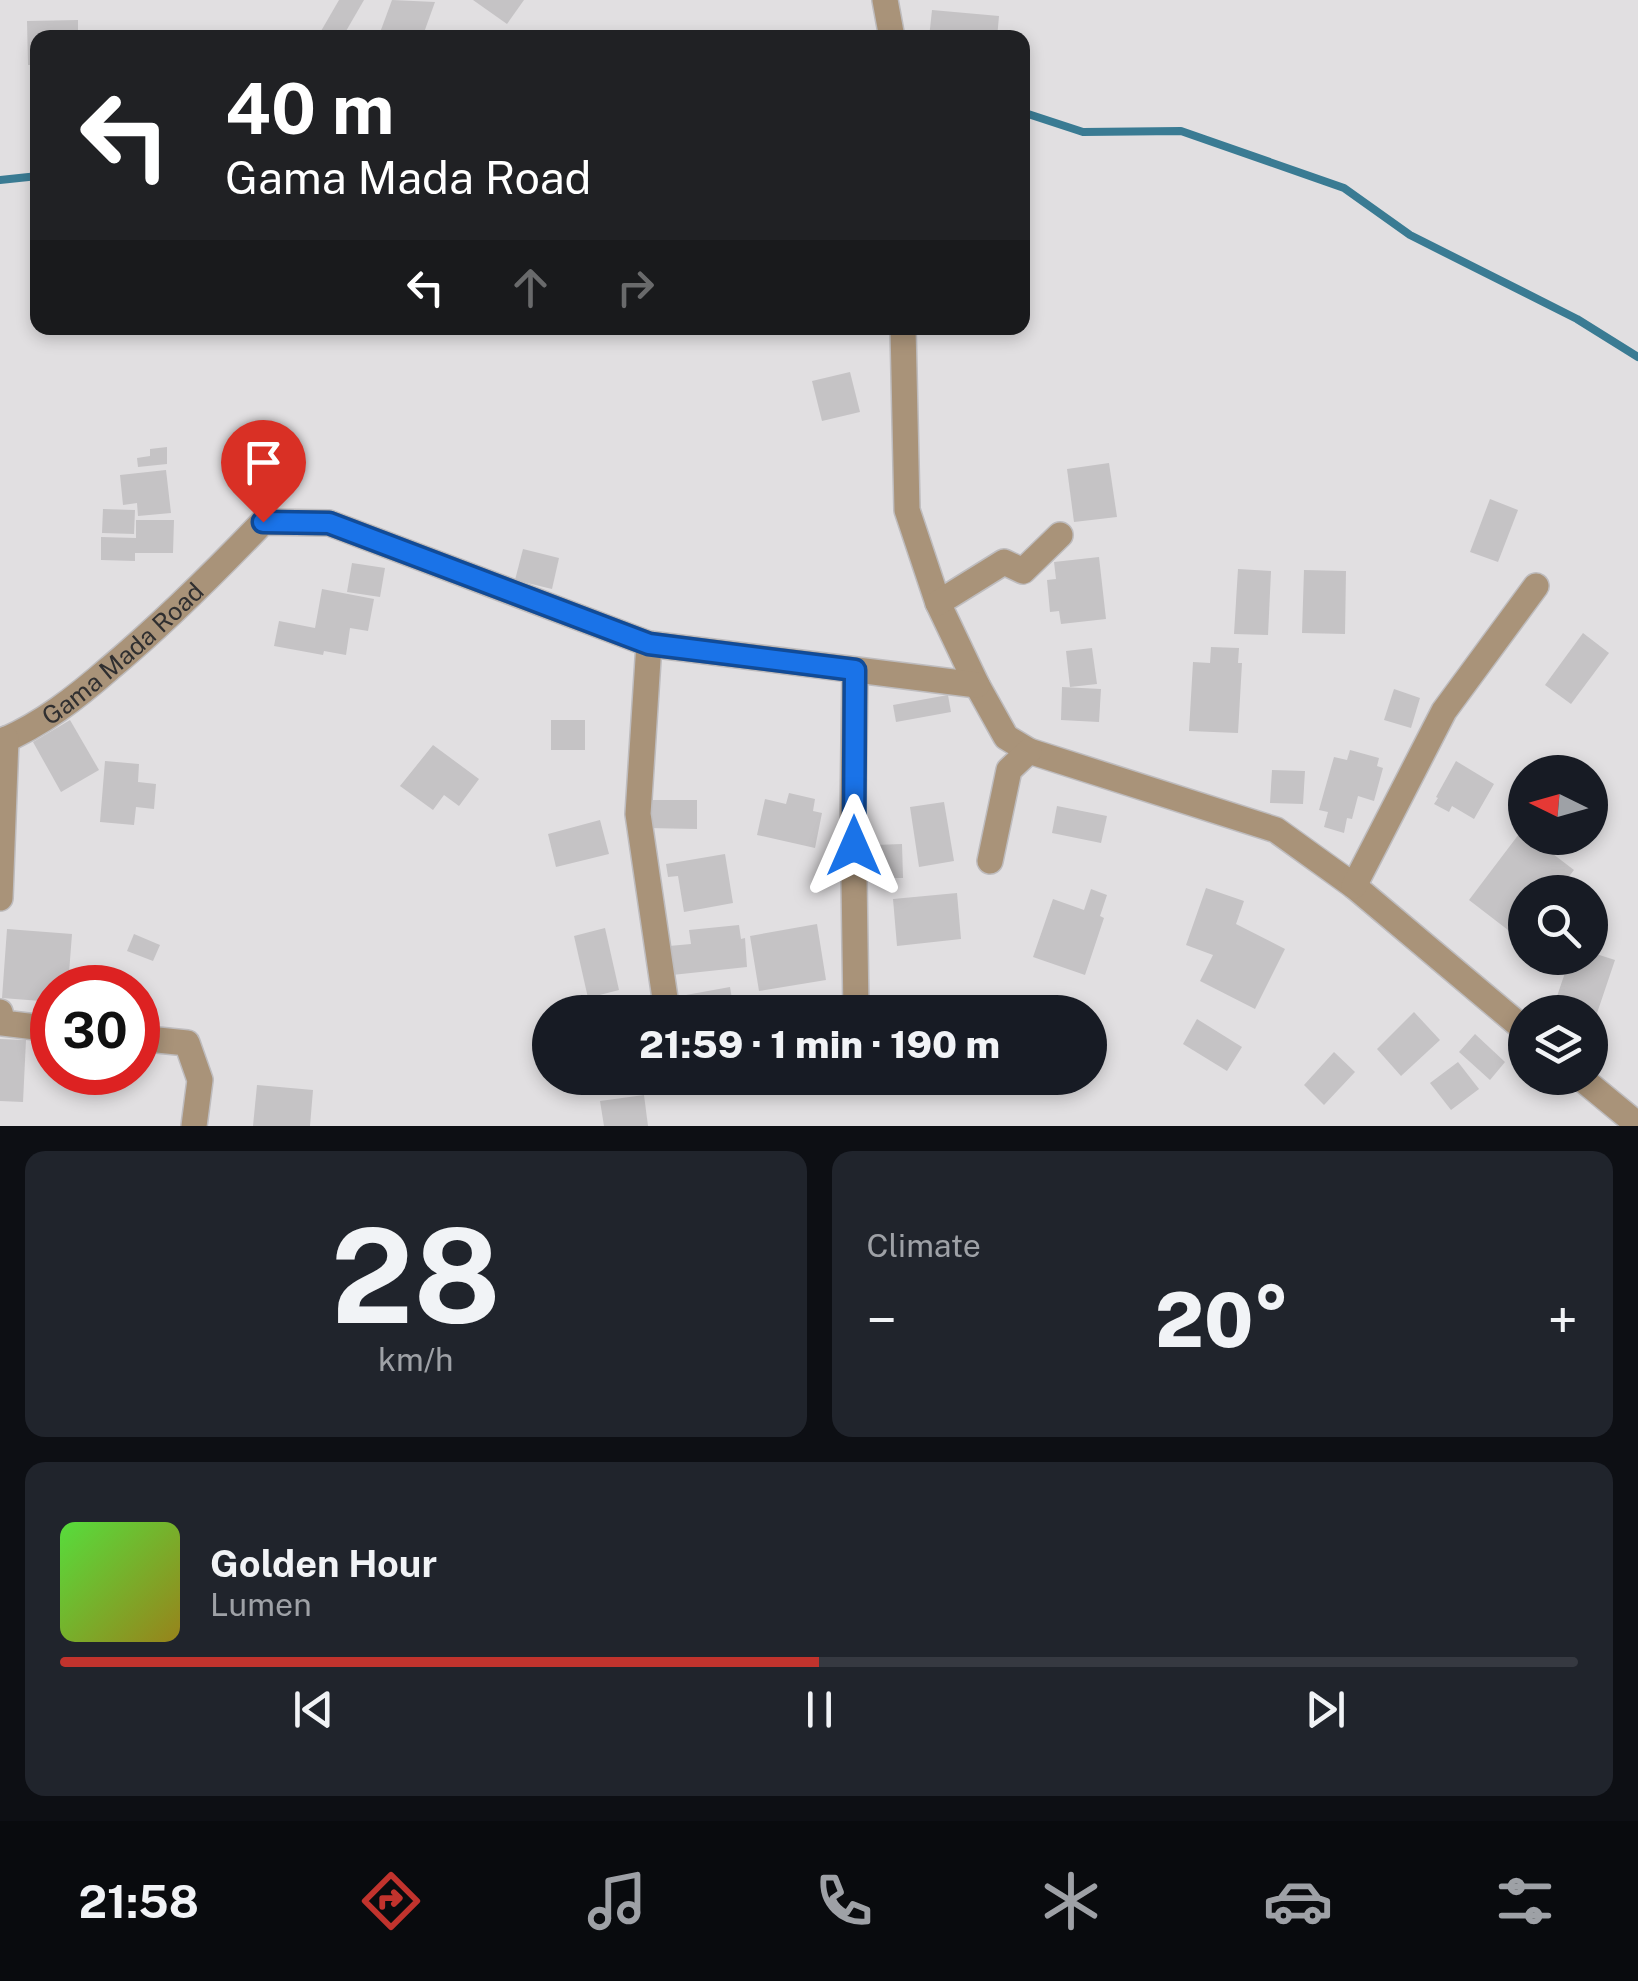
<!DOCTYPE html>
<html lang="en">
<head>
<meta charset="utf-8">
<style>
	:root { --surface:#171b24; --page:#20242c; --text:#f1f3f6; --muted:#9ea1a6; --line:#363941; --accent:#c1332d }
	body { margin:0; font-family:"Public Sans",sans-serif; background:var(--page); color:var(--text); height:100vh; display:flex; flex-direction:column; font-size:38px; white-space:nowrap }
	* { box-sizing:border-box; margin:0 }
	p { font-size:32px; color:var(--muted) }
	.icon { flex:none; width:55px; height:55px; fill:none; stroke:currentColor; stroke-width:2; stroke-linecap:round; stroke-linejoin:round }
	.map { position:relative; height:1126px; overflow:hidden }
	.details { display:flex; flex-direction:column; gap:25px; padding:25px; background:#0d0f14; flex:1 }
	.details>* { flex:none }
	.top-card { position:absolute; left:30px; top:30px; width:1000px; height:305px; border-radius:20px; box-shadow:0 5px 15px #0003; background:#202124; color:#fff; overflow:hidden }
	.needle { width:65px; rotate:275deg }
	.tools { position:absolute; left:1508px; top:755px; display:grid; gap:20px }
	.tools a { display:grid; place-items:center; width:100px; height:100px; border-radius:50%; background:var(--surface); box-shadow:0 5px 15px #0003; font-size:50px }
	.speed { position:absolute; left:30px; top:965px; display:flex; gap:20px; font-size:50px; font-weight:700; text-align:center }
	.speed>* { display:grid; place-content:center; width:130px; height:130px; border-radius:50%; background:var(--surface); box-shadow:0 5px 15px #0003; line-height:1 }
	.speed .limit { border:15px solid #d22; background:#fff; color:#111 }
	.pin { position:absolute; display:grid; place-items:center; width:85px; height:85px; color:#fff; margin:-102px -42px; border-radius:50% 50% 50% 0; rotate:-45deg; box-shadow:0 0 10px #0007 }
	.pin .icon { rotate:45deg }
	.me { position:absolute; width:110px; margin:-55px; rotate:0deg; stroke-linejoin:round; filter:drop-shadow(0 0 8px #0008) }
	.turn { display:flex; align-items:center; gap:35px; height:210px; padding:0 30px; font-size:45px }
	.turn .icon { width:130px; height:130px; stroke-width:2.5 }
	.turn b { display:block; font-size:70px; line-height:85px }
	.lanes { display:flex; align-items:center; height:95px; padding:0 30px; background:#0003; justify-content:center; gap:50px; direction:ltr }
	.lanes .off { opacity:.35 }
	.big { font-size:75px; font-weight:800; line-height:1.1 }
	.details .widget { flex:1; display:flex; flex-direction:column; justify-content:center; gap:15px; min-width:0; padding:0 35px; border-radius:20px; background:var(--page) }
	.details .dial { align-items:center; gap:0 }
	.dial b { font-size:130px; line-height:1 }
	.song { display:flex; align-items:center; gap:30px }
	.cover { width:120px; height:120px; border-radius:15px; background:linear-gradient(135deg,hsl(110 70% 55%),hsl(50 70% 35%)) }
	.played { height:10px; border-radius:5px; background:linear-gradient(90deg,var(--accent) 50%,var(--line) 50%) }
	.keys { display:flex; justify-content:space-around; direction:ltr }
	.heat { display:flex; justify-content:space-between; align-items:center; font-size:55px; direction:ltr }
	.details .tiles { flex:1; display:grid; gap:25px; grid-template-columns:1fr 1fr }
	.widget:last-child { grid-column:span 2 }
	.trip { position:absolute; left:532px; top:995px; width:575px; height:100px; border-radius:50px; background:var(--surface); box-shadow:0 5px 15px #0003; font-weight:800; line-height:100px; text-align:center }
	.menu { display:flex; height:160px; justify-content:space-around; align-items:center; background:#090b0e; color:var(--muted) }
	.menu .icon { width:70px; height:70px }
	.menu .selected { color:var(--accent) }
	.menu b { font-size:45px; color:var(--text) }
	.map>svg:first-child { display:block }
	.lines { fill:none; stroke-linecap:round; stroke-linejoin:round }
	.stream { stroke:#3a7b93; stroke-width:8 }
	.building { fill:#c5c3c5 }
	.minor-casing { stroke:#bebcbe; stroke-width:28 }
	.minor { stroke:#a99379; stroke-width:25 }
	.route-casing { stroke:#114b97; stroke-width:25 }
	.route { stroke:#1a73e8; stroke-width:18 }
	.labels { text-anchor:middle; stroke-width:10; stroke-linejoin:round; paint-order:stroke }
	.street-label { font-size:25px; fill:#302f30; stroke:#eeecef }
</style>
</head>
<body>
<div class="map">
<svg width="1638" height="1126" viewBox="0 0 1638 1126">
	<rect width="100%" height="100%" fill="#e1dfe1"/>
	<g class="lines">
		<!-- stream -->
		<g class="stream">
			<polyline points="1022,112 1083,132 1181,131 1344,188 1410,235 1577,319 1638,357"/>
			<polyline points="0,180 38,176"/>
		</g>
	</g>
	<!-- building -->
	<g class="building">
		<polygon points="339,0 364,0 342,38 317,38"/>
		<polygon points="392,0 435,2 422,38 378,38"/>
		<polygon points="473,0 524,0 507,24"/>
		<polygon points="932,10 999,16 997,38 929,38"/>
		<polygon points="78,20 78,38 38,38 38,65 28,65 27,21"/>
		<rect x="141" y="30" width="37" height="8"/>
		<polygon points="850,372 860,412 822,421 812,381"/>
		<polygon points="167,447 167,464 138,467 137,458 150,456 150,449"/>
		<polygon points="1109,463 1117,517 1074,522 1067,469"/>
		<polygon points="166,470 171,513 138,516 137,503 123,505 120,475"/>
		<polygon points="1490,499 1518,510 1498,562 1470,552"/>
		<polygon points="103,509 135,510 134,534 102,533"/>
		<polygon points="136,520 174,520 173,553 135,553 135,561 101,560 101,537 136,538"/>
		<polygon points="523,549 559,558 552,589 515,580"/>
		<polygon points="1099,557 1106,619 1061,624 1059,611 1050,612 1047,580 1056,579 1054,562"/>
		<polygon points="352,563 385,568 380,597 347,592"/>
		<polygon points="1238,569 1271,571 1268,635 1234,634"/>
		<polygon points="1304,570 1346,571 1345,634 1302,633"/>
		<polygon points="322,589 374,599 368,631 350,628 346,655 324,651 323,655 274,646 279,621 315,628"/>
		<polygon points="1583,633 1609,653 1571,704 1545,685"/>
		<polygon points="1211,647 1239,648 1238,663 1242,663 1238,733 1189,731 1193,662 1210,663"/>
		<polygon points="1092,648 1097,684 1070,687 1066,651"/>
		<polygon points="1062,687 1101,689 1099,722 1061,720"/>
		<polygon points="1394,689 1420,698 1411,728 1384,720"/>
		<polygon points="948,695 951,712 896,722 893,705"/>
		<polygon points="70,720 99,770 61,792 33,742"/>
		<rect x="551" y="720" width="34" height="30"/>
		<polygon points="433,745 479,779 459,806 444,795 433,810 400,786"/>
		<polygon points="1350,750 1379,758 1377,766 1383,768 1374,801 1358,796 1352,819 1347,818 1344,833 1324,827 1328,812 1319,810 1334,757 1347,760"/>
		<polygon points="105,761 139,764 138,782 156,784 154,809 136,807 134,825 100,822"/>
		<polygon points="1456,761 1494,784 1474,819 1452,806 1449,812 1434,804 1438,798 1436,797"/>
		<polygon points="1272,770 1305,771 1303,804 1270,803"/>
		<polygon points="789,793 815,799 813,811 822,813 815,848 757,835 765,799 786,804"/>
		<polygon points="648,800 697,800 697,829 648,828"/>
		<polygon points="944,802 954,861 919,867 910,807"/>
		<polygon points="1057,806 1107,816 1101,843 1052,833"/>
		<polygon points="600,820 609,854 556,867 548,834"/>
		<polygon points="1522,830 1525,832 1525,838 1532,838 1574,870 1557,892 1525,892 1525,935 1521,940 1469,900"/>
		<polygon points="902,844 903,878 875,878 875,845"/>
		<polygon points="725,854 733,903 684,912 678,876 668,877 666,864"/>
		<polygon points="1206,888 1244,901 1236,924 1285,949 1255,1009 1200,981 1213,955 1186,945"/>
		<polygon points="1091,889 1107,895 1100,916 1104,918 1085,975 1033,957 1053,899 1084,910"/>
		<polygon points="957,893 961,939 897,946 893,899"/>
		<polygon points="817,924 826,980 759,991 750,936"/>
		<polygon points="739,925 741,939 745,938 747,967 672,975 669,946 691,944 689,930"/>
		<polygon points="605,928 619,990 588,998 574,936"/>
		<polygon points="7,929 72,934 69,973 88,975 87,988 52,988 52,1021 39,1020 41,1001 2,998"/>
		<polygon points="134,934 160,945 153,961 127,951"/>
		<polygon points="1590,952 1615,960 1591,1031 1590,1012 1552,1011 1570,958 1590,958"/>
		<polygon points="730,987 733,1005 690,1012 686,995"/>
		<polygon points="630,1000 638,1012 609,1012"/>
		<polygon points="756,1006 822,1009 822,1012 755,1012"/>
		<polygon points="1414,1012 1440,1040 1401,1076 1377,1049"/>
		<polygon points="1197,1019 1242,1047 1227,1071 1183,1044"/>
		<polygon points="1475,1034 1505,1062 1490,1080 1459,1052"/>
		<polygon points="0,1039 26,1040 23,1102 0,1101"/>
		<polygon points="1334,1052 1355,1072 1324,1105 1304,1085"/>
		<polygon points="1458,1062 1479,1089 1451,1110 1430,1083"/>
		<polygon points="257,1085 313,1090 310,1126 253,1126"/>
		<polygon points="644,1095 648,1126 604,1126 600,1101"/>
	</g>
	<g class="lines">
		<!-- minor casing -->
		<g class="minor-casing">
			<g id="minor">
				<polyline points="885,0 892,38"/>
				<polyline points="903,328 907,510 938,603 977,685 1006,737 1029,751 1276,830 1354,886 1525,1030"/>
				<polyline points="938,603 1004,562 1023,571 1060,535"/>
				<polyline points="649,644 638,814 667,1012"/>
				<polyline points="855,670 853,812 856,1012"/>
				<path id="s1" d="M0 742C41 725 77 697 110 668 164 623 214 573 263 522L329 523 649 644 977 685"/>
				<polyline points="990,861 1009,770 1029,751"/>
				<polyline points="1354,886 1444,711 1536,586"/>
				<polyline points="0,898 6,739"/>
				<polyline points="0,1012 3,1023 52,1029"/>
				<polyline points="138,1038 187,1043 200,1080 194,1126"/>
				<polyline points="677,1078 677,1081"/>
				<polyline points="1581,1078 1638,1125"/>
			</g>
		</g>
		<!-- minor -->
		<use href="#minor" class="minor"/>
	</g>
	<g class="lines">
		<!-- route casing -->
		<g class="route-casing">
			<polyline id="route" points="263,522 329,523 649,644 855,670 854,846"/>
		</g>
		<!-- route -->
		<use href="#route" class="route"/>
	</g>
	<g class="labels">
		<!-- street labels -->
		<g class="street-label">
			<text dy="9" stroke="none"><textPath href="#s1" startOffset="152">Gama Mada Road</textPath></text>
		</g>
	</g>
</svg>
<div class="tools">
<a><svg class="needle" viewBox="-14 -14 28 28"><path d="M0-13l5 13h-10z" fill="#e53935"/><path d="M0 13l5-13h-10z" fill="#9ea1a6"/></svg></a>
<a><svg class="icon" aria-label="search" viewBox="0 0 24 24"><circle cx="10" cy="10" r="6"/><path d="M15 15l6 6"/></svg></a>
<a><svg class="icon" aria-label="layers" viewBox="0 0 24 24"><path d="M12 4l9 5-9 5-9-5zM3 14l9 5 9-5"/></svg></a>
</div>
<div class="speed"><div class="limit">30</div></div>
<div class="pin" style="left:263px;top:522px;background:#d93025"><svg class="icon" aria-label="arrive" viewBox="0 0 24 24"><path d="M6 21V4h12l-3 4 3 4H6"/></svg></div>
<svg class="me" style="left:854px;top:846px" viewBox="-20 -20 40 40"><path d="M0-17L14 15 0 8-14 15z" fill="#1a73e8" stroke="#fff" stroke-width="4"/></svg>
<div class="trip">21:59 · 1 min · 190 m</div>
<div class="top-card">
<div class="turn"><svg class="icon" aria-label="left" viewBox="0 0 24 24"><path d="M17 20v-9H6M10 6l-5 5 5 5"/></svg><div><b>40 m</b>Gama Mada Road</div></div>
<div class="lanes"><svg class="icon" aria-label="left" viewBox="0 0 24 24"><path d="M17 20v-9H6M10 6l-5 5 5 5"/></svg><svg class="icon off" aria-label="ahead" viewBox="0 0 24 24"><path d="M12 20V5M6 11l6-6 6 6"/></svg><svg class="icon off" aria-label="right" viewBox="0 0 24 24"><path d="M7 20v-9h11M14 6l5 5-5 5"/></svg></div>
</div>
</div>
<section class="details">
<div class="tiles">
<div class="widget dial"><b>28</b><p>km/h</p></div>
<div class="widget"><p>Climate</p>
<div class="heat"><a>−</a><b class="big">20°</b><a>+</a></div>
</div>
<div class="widget">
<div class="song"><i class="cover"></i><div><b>Golden Hour</b><p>Lumen</p></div></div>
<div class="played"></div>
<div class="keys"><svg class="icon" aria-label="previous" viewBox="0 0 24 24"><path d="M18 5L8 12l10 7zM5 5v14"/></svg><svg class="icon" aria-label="pause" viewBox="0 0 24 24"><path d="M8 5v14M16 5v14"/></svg><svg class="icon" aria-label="next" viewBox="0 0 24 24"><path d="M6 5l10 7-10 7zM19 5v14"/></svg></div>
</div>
</div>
</section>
<nav class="menu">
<b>21:58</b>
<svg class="icon selected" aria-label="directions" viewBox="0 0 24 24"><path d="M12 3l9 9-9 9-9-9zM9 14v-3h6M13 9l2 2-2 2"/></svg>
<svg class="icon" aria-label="music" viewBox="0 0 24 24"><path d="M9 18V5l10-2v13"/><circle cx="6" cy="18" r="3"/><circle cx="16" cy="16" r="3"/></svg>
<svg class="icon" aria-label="phone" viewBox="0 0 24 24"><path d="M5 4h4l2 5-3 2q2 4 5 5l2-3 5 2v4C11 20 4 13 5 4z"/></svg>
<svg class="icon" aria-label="climate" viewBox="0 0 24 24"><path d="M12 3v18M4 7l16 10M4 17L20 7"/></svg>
<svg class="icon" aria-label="car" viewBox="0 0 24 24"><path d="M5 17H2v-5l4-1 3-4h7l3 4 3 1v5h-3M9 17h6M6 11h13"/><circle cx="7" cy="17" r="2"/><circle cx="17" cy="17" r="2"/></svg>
<svg class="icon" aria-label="filters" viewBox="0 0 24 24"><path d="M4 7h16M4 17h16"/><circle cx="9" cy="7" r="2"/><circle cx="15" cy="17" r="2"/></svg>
</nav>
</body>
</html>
